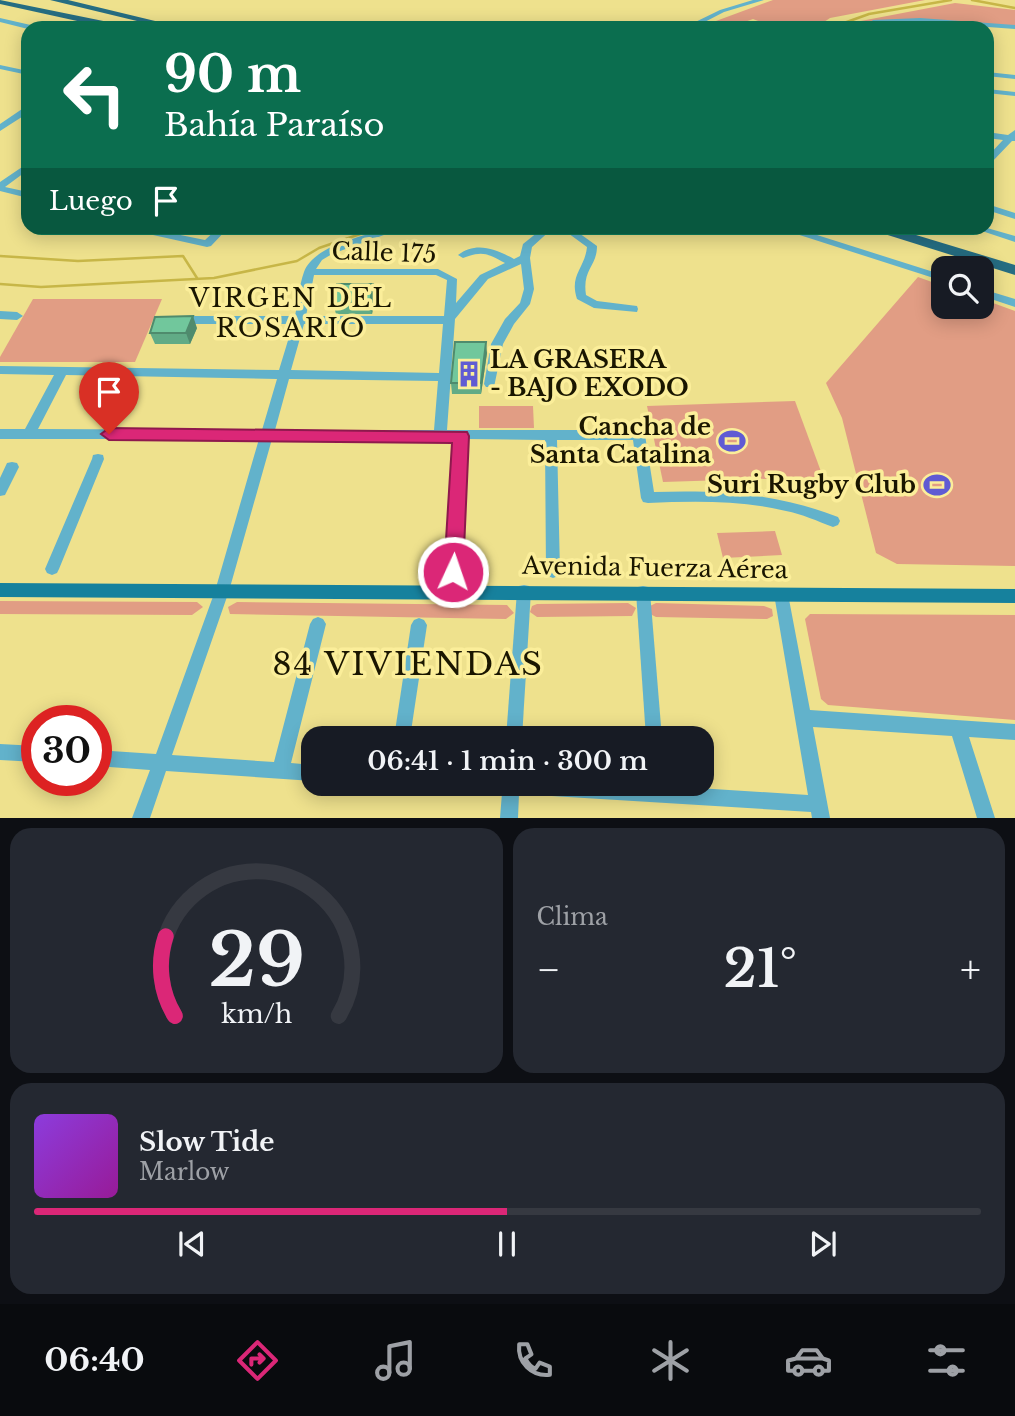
<!DOCTYPE html>
<html lang="es">
<head>
<meta charset="utf-8">
<style>
	:root { --surface:#171b24; --page:#242831; --text:#f1f3f6; --muted:#9ea1a6; --line:#363941; --accent:#db2777 }
	body { margin:0; font-family:"Libre Baskerville",serif; background:var(--page); color:var(--text); height:100vh; display:flex; flex-direction:column; font-size:26px; white-space:nowrap }
	* { box-sizing:border-box; margin:0 }
	p { font-size:23px; color:var(--muted) }
	.icon { flex:none; width:38px; height:38px; fill:none; stroke:currentColor; stroke-width:2; stroke-linecap:round; stroke-linejoin:round }
	.map { position:relative; height:818px; overflow:hidden }
	.side { display:flex; flex-direction:column; gap:10px; padding:10px; background:#0d0f14; flex:1 }
	.side>* { flex:none }
	.hud { position:absolute; left:21px; top:21px; width:973px; height:214px; border-radius:21px; box-shadow:0 4px 18px #0003; background:#0b6e4f; color:#fff; overflow:hidden }
	.fabs { position:absolute; left:931px; top:256px; display:grid; gap:14px }
	.fabs a { display:grid; place-items:center; width:63px; height:63px; border-radius:14px; background:var(--surface); box-shadow:0 4px 18px #0003; font-size:35px }
	.speed { position:absolute; left:21px; top:705px; display:flex; gap:14px; font-size:35px; font-weight:700; text-align:center }
	.speed>* { display:grid; place-content:center; width:91px; height:91px; border-radius:50%; background:var(--surface); box-shadow:0 4px 18px #0003; line-height:1 }
	.speed .limit { border:10px solid #d22; background:#fff; color:#111 }
	.pin { position:absolute; display:grid; place-items:center; width:60px; height:60px; color:#fff; margin:-72px -30px; border-radius:50% 50% 50% 0; rotate:-45deg; box-shadow:0 0 7px #0007 }
	.pin .icon { rotate:45deg }
	.me { position:absolute; width:77px; margin:-38px; rotate:3deg; stroke-linejoin:round; filter:drop-shadow(0 0 5px #0008) }
	.turn { display:flex; align-items:center; gap:24px; height:147px; padding:0 28px; font-size:32px }
	.turn .icon { width:91px; height:91px; stroke-width:2.5 }
	.turn b { display:block; font-size:49px; line-height:60px }
	.then { display:flex; align-items:center; height:66px; padding:0 28px; background:#0003; gap:14px; font-size:26px }
	.big { font-size:52px; font-weight:600; line-height:1.1 }
	.side .card { flex:1; display:flex; flex-direction:column; justify-content:center; gap:10px; min-width:0; padding:0 24px; border-radius:21px; background:var(--page) }
	.side .dial { align-items:center; gap:0 }
	.dial svg { height:182px; overflow:visible; fill:none; stroke:var(--line); stroke-width:7; stroke-linecap:round; text-anchor:middle }
	.dial text { fill:var(--text); stroke:none }
	.song { display:flex; align-items:center; gap:21px }
	.cover { width:84px; height:84px; border-radius:10px; background:linear-gradient(135deg,hsl(270 70% 55%),hsl(300 70% 35%)) }
	.played { height:7px; border-radius:4px; background:linear-gradient(90deg,var(--accent) 50%,var(--line) 50%) }
	.keys { display:flex; justify-content:space-around; direction:ltr }
	.heat { display:flex; justify-content:space-between; align-items:center; font-size:38px; direction:ltr }
	.side .tiles { flex:1; display:grid; gap:10px; grid-template-columns:1fr 1fr }
	.card:last-child { grid-column:span 2 }
	.trip { position:absolute; left:301px; top:726px; width:413px; height:70px; border-radius:21px; background:var(--surface); box-shadow:0 4px 18px #0003; font-weight:600; line-height:70px; text-align:center }
	.menu { display:flex; height:112px; justify-content:space-around; align-items:center; background:#090b0e; color:var(--muted) }
	.menu .icon { width:49px; height:49px }
	.menu .active { color:var(--accent) }
	.menu b { font-size:32px; color:var(--text) }
	.map>svg:first-child { display:block }
	.green { fill:#e19d84 }
	.lines { fill:none; stroke-linecap:round; stroke-linejoin:round }
	.stream { stroke:#c7b647; stroke-width:2.5 }
	.minor { fill:#62b2cb; fill-rule:evenodd }
	.major { fill:#16819d; fill-rule:evenodd }
	.highway { fill:#266d82; fill-rule:evenodd }
	.wall { fill:#61ab86 }
	.shaded-wall { fill:#4f8b6d }
	.building { fill:#71c79c; stroke:#4f8b6d; stroke-width:2 }
	.route { fill:#db2777; stroke:#8e194d; stroke-width:2 }
	.labels { text-anchor:middle; stroke-width:7; stroke-linejoin:round; paint-order:stroke }
	.street-label { font-size:24px; fill:#1a1600; stroke:#fbee9a }
	.poi-label { font-size:24px; font-weight:bold; fill:#1a1600; stroke:#fbee9a; text-anchor:end }
	.neighbourhood-label { font-size:26px; letter-spacing:2px; fill:#1a1600; stroke:#fbee9a }
	.near-neighbourhood-label { font-size:32px; letter-spacing:2px; fill:#1a1600; stroke:#fbee9a }
</style>
</head>
<body>
<div class="map">
<svg width="1015" height="818" viewBox="0 0 1015 818">
	<rect width="100%" height="100%" fill="#eee18d"/>
	<!-- green -->
	<g class="green">
		<polygon points="773,0 925,0 830,18 815,28 777,28 753,19 728,28 697,28"/>
		<polygon points="955,3 1015,10 1015,28 940,21 842,28 845,24"/>
		<polygon points="918,277 943,286 943,306 982,306 982,299 1015,311 1015,566 897,564 876,553 842,418 826,383"/>
		<polygon points="33,299 162,299 135,362 0,362 0,357"/>
		<polygon points="795,401 823,477 663,482 647,406"/>
		<polygon points="479,406 533,406 534,428 479,428"/>
		<polygon points="775,531 782,555 723,558 717,533"/>
		<polygon points="0,601 197,602 203,607 192,615 0,614"/>
		<polygon points="237,602 507,605 514,613 506,619 230,614 228,607"/>
		<polygon points="628,603 636,608 632,616 537,617 530,612 532,606 537,604"/>
		<polygon points="656,603 764,606 772,609 773,616 767,619 656,617 650,614 650,606"/>
		<polygon points="810,614 1015,615 1015,720 828,705 821,699 805,619"/>
	</g>
	<g class="lines">
		<!-- stream -->
		<g class="stream">
			<polyline points="972,0 1015,8"/>
			<polyline points="830,28 869,14 951,0"/>
			<polyline points="0,256 78,261 183,256 197,278"/>
			<polyline points="0,284 41,287 214,278 297,261 319,248 378,228"/>
		</g>
		<!-- minor -->
		<g class="minor">
			<polygon points="753,0 764,0 724,12 693,28 683,28 720,10"/>
			<polygon points="0,18 35,26 36,28 28,29 0,22"/>
			<polygon points="920,18 1015,25 1015,29 920,22 875,24 872,28 864,28 873,20"/>
			<polygon points="0,65 28,71 28,75 0,69"/>
			<polygon points="987,72 1015,75 1015,79 987,76"/>
			<polygon points="987,89 1015,92 1015,96 987,93"/>
			<polygon points="25,107 28,107 28,113 0,131 0,124"/>
			<polygon points="1015,130 1015,141 1012,141 990,164 987,165 987,157 1003,140 987,138 987,132 1008,135"/>
			<polygon points="28,163 28,170 5,187 28,192 28,198 0,191 0,182"/>
			<polygon points="987,204 1015,213 1015,219 987,210"/>
			<polygon points="130,228 146,228 205,240 218,228 228,228 211,246 207,247 135,231"/>
			<path d="M390 228H403L332 254 322 260 316 269H438L457 279 456 303 480 275 505 263C487 253 482 251 463 258L458 255C476 241 496 249 514 259L520 256 523 244 543 228H553L532 247 530 258 534 289 530 304 514 324 503 344 494 387H486L484 384 491 344 505 319 520 303 524 289 521 264 488 279 455 319 447 430H639L643 432 645 435 654 492C720 490 776 493 838 517L840 521 838 525 833 527C817 521 802 514 786 511 740 500 694 501 648 503L643 502 641 498 633 440H557L560 572 558 576 553 578 548 576 546 572 545 440 467 439 460 572 458 576 453 578 448 576 446 572 454 439H272L229 591 172 755 274 762 310 624 313 619 318 617 323 619 326 624 291 763 313 765V781L166 771 150 818H132L150 770 96 766V750L156 754 215 591 259 439H0V429H25L54 375 0 374V366L279 370 293 324H177L171 320 177 316H295C298 302 299 286 304 272 314 245 364 236 390 228ZM314 275H436L447 280 444 316H306ZM304 324H443L439 373 291 370ZM66 375 277 379 262 430 38 429ZM289 379 438 381 434 430H275Z"/>
			<path d="M561 228H572L597 246C597 267 582 269 586 295L597 301 637 306 638 309 637 312 594 308 577 299C569 275 585 268 587 247Z"/>
			<polygon points="782,228 795,228 943,275 943,281 784,230"/>
			<polygon points="973,228 987,228 1015,236 1015,242"/>
			<polygon points="982,289 1015,299 1015,307 982,296"/>
			<polygon points="0,311 17,312 23,316 17,320 0,319"/>
			<polygon points="98,454 103,455 104,459 59,569 57,573 52,575 47,573 45,569 92,459 93,455"/>
			<polygon points="12,462 17,463 19,467 5,495 0,496 0,478 7,463"/>
			<polygon points="524,585 529,586 531,591 522,738 506,738 517,591 519,586"/>
			<polygon points="643,586 648,587 650,592 662,738 646,738 636,592 638,587"/>
			<polygon points="781,588 786,589 788,594 810,710 1015,724 1015,740 969,737 995,818 977,818 952,736 813,727 830,818 812,818 811,812 519,794 518,818 500,818 502,793 489,790 486,784 635,784 808,795 774,594 776,589"/>
			<polygon points="419,618 424,620 427,625 410,738 394,738 411,625 414,620"/>
			<polygon points="0,744 37,746 37,762 0,760"/>
		</g>
		<!-- major -->
		<polygon class="major" points="0,583 1015,589 1015,603 0,597"/>
		<!-- highway -->
		<g class="highway">
			<polygon points="0,0 123,25 128,28 109,28 0,4"/>
			<polygon points="50,0 68,0 180,27 166,28"/>
			<polygon points="873,228 893,228 1015,265 1015,275 875,231"/>
		</g>
	</g>
	<!-- wall -->
	<g class="wall">
		<polygon points="375,296 372,314 336,314 333,303"/>
		<polygon points="197,328 190,344 155,344 150,333"/>
		<polygon points="487,353 481,394 452,394 451,383"/>
	</g>
	<!-- shaded-wall -->
	<g class="shaded-wall">
		<polygon points="373,284 375,296 372,314 370,303"/>
		<polygon points="193,316 197,328 190,344 186,333"/>
		<polygon points="486,342 487,353 481,394 481,383"/>
	</g>
	<!-- building -->
	<g class="building">
		<polygon points="337,284 373,284 370,303 333,303"/>
		<polygon points="193,316 186,333 150,333 155,317"/>
		<polygon points="455,342 486,342 481,383 451,383"/>
	</g>
	<!-- route -->
	<polygon class="route" points="109,428 467,432 469,436 463,572 460,578 447,578 444,572 452,443 109,440 101,434"/>
	<!-- icons -->
	<defs>
		<g id="building-bare" transform="scale(2.1)"><path d="M-4-6H4V6H1V3H-1V6H-4ZM-2.5-4.3h1.7v1.8h-1.7ZM.8-4.3h1.7v1.8H.8ZM-2.5-1h1.7V.8h-1.7ZM.8-1h1.7V.8H.8Z" fill="#605bd3" stroke="#fbee9a" stroke-width="2.5" paint-order="stroke"/></g>
		<g id="stadium-bare" transform="scale(2.1)"><path d="M0-5a6.5 5 0 1 0 0 10a6.5 5 0 1 0 0-10ZM-3.5-1.8h7v3.6h-7Z" fill="#605bd3" stroke="#fbee9a" stroke-width="2.5" paint-order="stroke"/></g>
	</defs>
	<g fill-rule="evenodd">
		<use href="#building-bare" x="469" y="374"/>
		<use href="#stadium-bare" x="732" y="441"/>
		<use href="#stadium-bare" x="937" y="485"/>
	</g>
	<g class="labels">
		<!-- street labels -->
		<g class="street-label">
			<text transform="translate(384 253) rotate(2)" y="8">Calle 175</text>
			<text transform="translate(655 568) rotate(1)" y="8">Avenida Fuerza Aérea</text>
		</g>
		<!-- poi labels -->
		<g class="poi-label">
			<text x="490" y="368" text-anchor="start">LA GRASERA<tspan x="490" dy="28">- BAJO EXODO</tspan></text>
			<text x="711" y="435">Cancha de<tspan x="711" dy="28">Santa Catalina</tspan></text>
			<text x="916" y="493">Suri Rugby Club</text>
		</g>
		<!-- neighbourhood labels -->
		<g class="neighbourhood-label">
			<text x="291" y="307">VIRGEN DEL<tspan x="291" dy="30">ROSARIO</tspan></text>
		</g>
		<!-- near-neighbourhood labels -->
		<g class="near-neighbourhood-label">
			<text x="408" y="675">84 VIVIENDAS</text>
		</g>
	</g>
</svg>
<div class="fabs">
<a><svg class="icon" aria-label="search" viewBox="0 0 24 24"><circle cx="10" cy="10" r="6"/><path d="M15 15l6 6"/></svg></a>
</div>
<div class="speed"><div class="limit">30</div></div>
<div class="pin" style="left:109px;top:434px;background:#d93025"><svg class="icon" aria-label="arrive" viewBox="0 0 24 24"><path d="M6 21V4h12l-3 4 3 4H6"/></svg></div>
<svg class="me" style="left:453px;top:572px" viewBox="-20 -20 40 40"><circle r="17" fill="#db2777" stroke="#fff" stroke-width="3"/><path d="M0-11L8 9 0 5-8 9z" fill="#fff"/></svg>
<div class="trip">06:41 · 1 min · 300 m</div>
<div class="hud">
<div class="turn"><svg class="icon" aria-label="left" viewBox="0 0 24 24"><path d="M17 20v-9H6M10 6l-5 5 5 5"/></svg><div><b>90 m</b>Bahía Paraíso</div></div>
<div class="then">Luego<svg class="icon" aria-label="arrive" viewBox="0 0 24 24"><path d="M6 21V4h12l-3 4 3 4H6"/></svg></div>
</div>
</div>
<section class="side">
<div class="tiles">
<div class="card dial"><svg viewBox="0 0 100 80">
<path d="M14 69A42 42 0 1 1 86 69"/>
<path d="M14 69A42 42 0 0 1 10 34" stroke="#db2777"/>
<text x="50" y="56" font-size="32" font-weight="700">29</text>
<text x="50" y="72" font-size="11">km/h</text>
</svg></div>
<div class="card"><p>Clima</p>
<div class="heat"><a>−</a><b class="big">21°</b><a>+</a></div>
</div>
<div class="card">
<div class="song"><i class="cover"></i><div><b>Slow Tide</b><p>Marlow</p></div></div>
<div class="played"></div>
<div class="keys"><svg class="icon" aria-label="previous" viewBox="0 0 24 24"><path d="M18 5L8 12l10 7zM5 5v14"/></svg><svg class="icon" aria-label="pause" viewBox="0 0 24 24"><path d="M8 5v14M16 5v14"/></svg><svg class="icon" aria-label="next" viewBox="0 0 24 24"><path d="M6 5l10 7-10 7zM19 5v14"/></svg></div>
</div>
</div>
</section>
<nav class="menu">
<b>06:40</b>
<svg class="icon active" aria-label="directions" viewBox="0 0 24 24"><path d="M12 3l9 9-9 9-9-9zM9 14v-3h6M13 9l2 2-2 2"/></svg>
<svg class="icon" aria-label="music" viewBox="0 0 24 24"><path d="M9 18V5l10-2v13"/><circle cx="6" cy="18" r="3"/><circle cx="16" cy="16" r="3"/></svg>
<svg class="icon" aria-label="phone" viewBox="0 0 24 24"><path d="M5 4h4l2 5-3 2q2 4 5 5l2-3 5 2v4C11 20 4 13 5 4z"/></svg>
<svg class="icon" aria-label="climate" viewBox="0 0 24 24"><path d="M12 3v18M4 7l16 10M4 17L20 7"/></svg>
<svg class="icon" aria-label="car" viewBox="0 0 24 24"><path d="M5 17H2v-5l4-1 3-4h7l3 4 3 1v5h-3M9 17h6M6 11h13"/><circle cx="7" cy="17" r="2"/><circle cx="17" cy="17" r="2"/></svg>
<svg class="icon" aria-label="filters" viewBox="0 0 24 24"><path d="M4 7h16M4 17h16"/><circle cx="9" cy="7" r="2"/><circle cx="15" cy="17" r="2"/></svg>
</nav>
</body>
</html>
